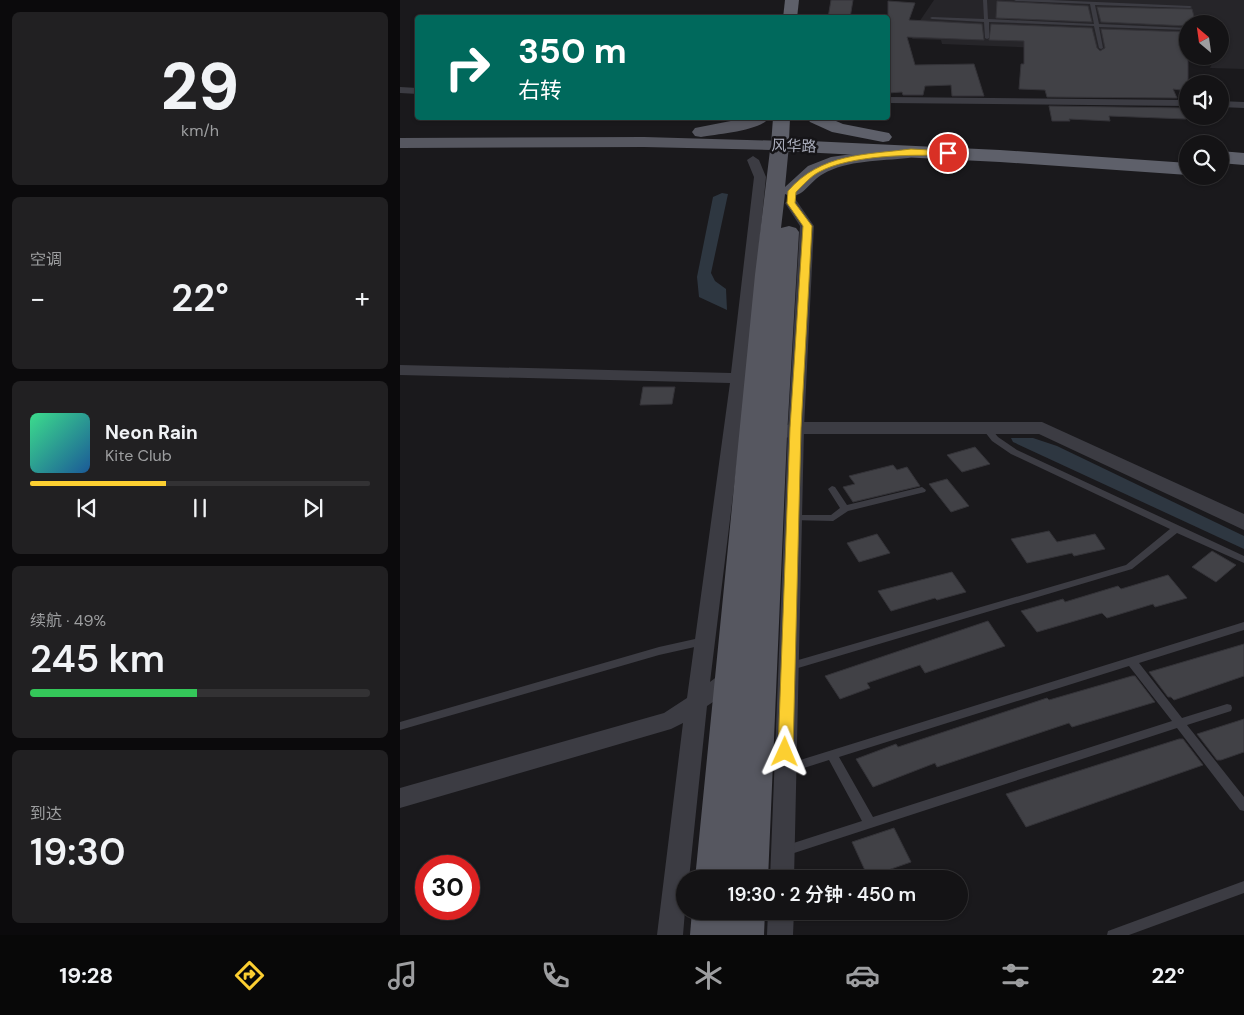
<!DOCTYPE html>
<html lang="zh">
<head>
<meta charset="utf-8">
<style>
	:root { --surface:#141315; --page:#212022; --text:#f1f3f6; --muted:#9d9ea0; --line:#333234; --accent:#fccf31 }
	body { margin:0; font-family:"DM Sans","Noto Sans SC",sans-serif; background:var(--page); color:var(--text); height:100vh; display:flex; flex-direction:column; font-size:19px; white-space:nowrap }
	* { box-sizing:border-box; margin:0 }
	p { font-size:16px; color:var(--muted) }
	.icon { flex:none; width:28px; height:28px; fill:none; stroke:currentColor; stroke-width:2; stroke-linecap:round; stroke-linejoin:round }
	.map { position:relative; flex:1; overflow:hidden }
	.sheet { display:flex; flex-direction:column; gap:12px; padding:12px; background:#0b0a0c; width:400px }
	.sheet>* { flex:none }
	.top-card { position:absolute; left:15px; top:15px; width:475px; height:105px; border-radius:5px; box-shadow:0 1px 4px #0004,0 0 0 1px var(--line); background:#00695c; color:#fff; overflow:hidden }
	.needle { width:32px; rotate:331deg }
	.buttons { position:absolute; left:779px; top:15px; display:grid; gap:10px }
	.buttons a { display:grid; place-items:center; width:50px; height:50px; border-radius:50%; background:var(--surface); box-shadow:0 1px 4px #0004,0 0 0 1px var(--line); font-size:25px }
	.speed { position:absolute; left:15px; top:855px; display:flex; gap:10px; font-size:25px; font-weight:700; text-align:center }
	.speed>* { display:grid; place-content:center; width:65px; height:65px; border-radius:50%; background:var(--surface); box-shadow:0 1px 4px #0004,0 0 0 1px var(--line); line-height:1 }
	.speed .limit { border:8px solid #d22; background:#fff; color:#111 }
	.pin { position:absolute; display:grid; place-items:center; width:42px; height:42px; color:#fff; margin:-21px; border:2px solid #fff; border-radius:50%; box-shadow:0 1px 5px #0007 }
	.me { position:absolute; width:55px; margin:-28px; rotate:1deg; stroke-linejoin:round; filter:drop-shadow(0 0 4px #0008) }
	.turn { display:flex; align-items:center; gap:18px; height:105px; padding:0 20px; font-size:22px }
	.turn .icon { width:65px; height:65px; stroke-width:2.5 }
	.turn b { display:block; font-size:35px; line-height:42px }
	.big { font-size:38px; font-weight:600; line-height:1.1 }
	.sheet .widget { flex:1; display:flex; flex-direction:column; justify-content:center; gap:8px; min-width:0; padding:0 18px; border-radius:8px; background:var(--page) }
	.sheet .dial { align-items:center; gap:0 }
	.dial b { font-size:65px; line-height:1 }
	.song { display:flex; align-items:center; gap:15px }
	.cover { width:60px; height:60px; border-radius:8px; background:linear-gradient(135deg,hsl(150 70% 55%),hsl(210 70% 35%)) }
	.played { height:5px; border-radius:2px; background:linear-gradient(90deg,var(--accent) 40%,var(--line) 40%) }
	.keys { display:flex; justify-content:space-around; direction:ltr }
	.heat { display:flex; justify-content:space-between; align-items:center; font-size:28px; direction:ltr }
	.charge { height:8px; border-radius:4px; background:linear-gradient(90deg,#34c759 49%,var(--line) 0) }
	.trip { position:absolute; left:276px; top:870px; width:292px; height:50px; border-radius:25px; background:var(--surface); box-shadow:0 1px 4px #0004,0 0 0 1px var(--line); font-weight:600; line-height:50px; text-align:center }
	.tabs { display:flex; height:80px; justify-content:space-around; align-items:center; background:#080808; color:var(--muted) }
	.tabs .icon { width:35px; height:35px }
	.tabs .current { color:var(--accent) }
	.tabs b { font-size:22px; color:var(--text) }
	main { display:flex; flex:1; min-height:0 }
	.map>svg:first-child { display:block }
	.built { fill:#262529 }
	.water { fill:#2e3741 }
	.building { fill:#414146; stroke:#343338 }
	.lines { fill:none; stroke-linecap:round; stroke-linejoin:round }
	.service { fill:#3c3c43; fill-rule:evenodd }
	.minor { fill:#3c3c43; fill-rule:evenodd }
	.tertiary { fill:#3c3c43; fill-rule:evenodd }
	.primary { fill:#565760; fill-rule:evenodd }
	.trunk { fill:#5e606a; fill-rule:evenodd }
	.route { fill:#fccf31; stroke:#a48720 }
	.labels { text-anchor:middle; stroke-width:5; stroke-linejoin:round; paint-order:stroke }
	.far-street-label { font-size:15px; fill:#abaebc; stroke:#151417 }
</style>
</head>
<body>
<main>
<section class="sheet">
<div class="widget dial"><b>29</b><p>km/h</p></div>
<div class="widget"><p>空调</p>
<div class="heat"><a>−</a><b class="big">22°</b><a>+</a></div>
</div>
<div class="widget">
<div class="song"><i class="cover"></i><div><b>Neon Rain</b><p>Kite Club</p></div></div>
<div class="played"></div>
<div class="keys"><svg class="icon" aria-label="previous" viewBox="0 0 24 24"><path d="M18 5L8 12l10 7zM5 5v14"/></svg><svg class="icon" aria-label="pause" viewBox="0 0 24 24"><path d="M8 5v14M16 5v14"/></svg><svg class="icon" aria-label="next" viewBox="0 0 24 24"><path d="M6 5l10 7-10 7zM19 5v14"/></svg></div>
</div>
<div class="widget"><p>续航 · 49%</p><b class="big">245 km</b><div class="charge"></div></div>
<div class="widget"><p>到达</p><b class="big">19:30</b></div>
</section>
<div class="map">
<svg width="844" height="935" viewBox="0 0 844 935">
	<rect width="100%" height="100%" fill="#1a191c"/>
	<!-- built -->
	<polygon class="built" points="534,0 844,0 844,69 810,68 815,56 820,56 820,24 788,24 787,54 542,44 541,40 512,39 517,25"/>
	<!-- water -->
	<g class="water">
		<polygon points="322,193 328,194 311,273 315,281 326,289 327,310 299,297 297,277 313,197"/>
		<polygon points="611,438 633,438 657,446 844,536 844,549 613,442"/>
	</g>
	<!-- building -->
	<g class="building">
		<polygon points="431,0 453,0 450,18 428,18"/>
		<polygon points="488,1 515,3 509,20 582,24 584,40 507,37 515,65 574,64 584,96 552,96 551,85 525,86 523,95 503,95 502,92 488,93"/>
		<polygon points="597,1 688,6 692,22 596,18"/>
		<polygon points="697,7 792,9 796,24 788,24 788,26 701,22"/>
		<polygon points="591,24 692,28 697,48 700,51 705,48 701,29 788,32 788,91 773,89 777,98 647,97 645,90 619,89 621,64 624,64 624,41 589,40"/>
		<polygon points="649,106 781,108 786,119 709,116 710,121 669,119 670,121 652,121"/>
		<polygon points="243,387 275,387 272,404 240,405"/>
		<polygon points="575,447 590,464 562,472 547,455"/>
		<polygon points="493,465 497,470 507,467 520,486 453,502 443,487 455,484 449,476"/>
		<polygon points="547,479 569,506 551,512 529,484"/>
		<polygon points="649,531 657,542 695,534 705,549 674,556 672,553 627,563 611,539"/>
		<polygon points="477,534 490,553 459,562 447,543"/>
		<polygon points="812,551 836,565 816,582 792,567"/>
		<polygon points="552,572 566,592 537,600 535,598 491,611 478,591"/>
		<polygon points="768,575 787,598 755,607 753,604 707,618 702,613 637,632 621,611 663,599 665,602 718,586 721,589"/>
		<polygon points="588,621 605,646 525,673 520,665 467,683 470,688 440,699 425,676"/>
		<polygon points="844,644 844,676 774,700 771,697 768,697 749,672"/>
		<polygon points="732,676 735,676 755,702 672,727 669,723 537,767 535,763 473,787 456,759 496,744 498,747 647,698 649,700"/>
		<polygon points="844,719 844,752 821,760 817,760 797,734"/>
		<polygon points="779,739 783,739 803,765 626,827 606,794"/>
		<polygon points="494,828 511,862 468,877 452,842"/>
	</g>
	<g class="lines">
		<!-- service -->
		<g class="service">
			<polygon points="583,0 587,0 588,19 694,24 690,4 616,1 614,0 650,0 790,6 792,7 790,8 695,5 699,24 788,28 788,30 699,27 703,48 701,49 699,48 694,26 589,22 589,38 587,39 585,38 584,22 532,19 530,18 532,17 584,19"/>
			<polygon points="585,424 588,425 598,437 617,450 844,556 844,563 777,533 732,569 388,671 384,670 383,667 384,664 388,663 726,565 770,529 611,454 592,441 581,427"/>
			<polygon points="432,486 435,487 447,505 522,487 526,490 525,492 448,511 433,521 390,520 388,518 390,516 393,515 431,515 440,508 428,489"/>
			<path d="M844 622V630L739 663 782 718 827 704 831 705 832 708 831 711 787 725 844 797V811L840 810 777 728 385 856 381 855 379 851 381 847 462 821 429 760 385 774 381 772 379 769 381 766ZM729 666 772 721 473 817 439 757Z"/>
			<polygon points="304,637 308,638 309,641 308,644 259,655 0,730 0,722 259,647"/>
			<polygon points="844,881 844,893 729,935 707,935 708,931"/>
		</g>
		<!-- minor -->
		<g class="minor">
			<polygon points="0,87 18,88 18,94 0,93"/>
			<polygon points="488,97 788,100 788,106 488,103"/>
			<polygon points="820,101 844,102 844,108 820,107"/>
			<path d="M353 156 359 160 366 177 340 438 310 682C320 675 327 668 340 672L343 678 340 684 307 706 289 879H285V911L283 935H257L283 723 271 729 0 808V788L264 713 287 698 330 383 0 375V365L331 373 354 177 347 160Z"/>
			<polygon points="391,199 396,200 414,226 404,428 394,879 370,879 388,428 400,226 385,203"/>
			<polygon points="368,911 394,911 393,935 367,935"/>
		</g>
		<!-- tertiary -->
		<polygon class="tertiary" points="396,422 642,422 844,514 844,530 639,434 398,434 374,442 367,440 364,436 367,432"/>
		<!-- primary -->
		<g class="primary">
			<path d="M346 118H369C360 131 317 134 301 137L295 136 292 132 295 128Z"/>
			<path d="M244 137 386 141 389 145 385 187 408 166 431 157 508 146 515 148 517 152 515 156 508 158C481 161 447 160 423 174 409 181 402 202 385 194L381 228 389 226 396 228 399 232 387 436 368 879H295L355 275 370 150 244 147 0 148V138Z"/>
			<polygon points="292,911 365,911 364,935 290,935"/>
		</g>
		<!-- trunk -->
		<g class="trunk">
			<polygon points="385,0 399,0 397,18 383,18"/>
			<polygon points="373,118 390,118 389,140 600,150 788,163 788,175 600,162 380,151 374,149 371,145"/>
			<polygon points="407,118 429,118 443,124 489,133 492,137 489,141 483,142 432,132 410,122"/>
			<polygon points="820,151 844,153 844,165 820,163"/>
		</g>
	</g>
	<!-- route -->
	<path class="route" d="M511 149 548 151 552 153 548 156C513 154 450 155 419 172 411 176 403 185 396 192L395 203 412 226 401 428 393 752 391 757 385 758 380 757 378 752 390 428 403 226 387 203 388 191C421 153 465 155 511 149Z"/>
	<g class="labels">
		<!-- far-street labels -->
		<g class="far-street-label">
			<text transform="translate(394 146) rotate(2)" y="5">风华路</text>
		</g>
	</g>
</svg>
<div class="buttons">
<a><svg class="needle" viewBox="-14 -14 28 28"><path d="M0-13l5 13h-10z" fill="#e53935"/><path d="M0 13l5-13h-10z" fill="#9d9ea0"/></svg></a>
<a><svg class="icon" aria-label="sound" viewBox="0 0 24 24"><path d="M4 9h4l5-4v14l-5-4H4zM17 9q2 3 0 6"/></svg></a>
<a><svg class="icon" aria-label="search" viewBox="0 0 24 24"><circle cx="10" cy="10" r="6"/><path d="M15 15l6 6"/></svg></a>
</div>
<div class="speed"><div class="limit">30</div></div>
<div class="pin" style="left:548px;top:153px;background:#d93025"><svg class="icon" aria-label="arrive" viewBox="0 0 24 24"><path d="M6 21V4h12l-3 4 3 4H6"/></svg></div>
<svg class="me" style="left:385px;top:752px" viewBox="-20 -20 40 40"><path d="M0-17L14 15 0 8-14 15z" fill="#fccf31" stroke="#fff" stroke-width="4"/></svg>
<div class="trip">19:30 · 2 分钟 · 450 m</div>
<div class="top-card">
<div class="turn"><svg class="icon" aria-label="right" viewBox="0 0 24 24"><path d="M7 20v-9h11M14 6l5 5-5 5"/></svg><div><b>350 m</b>右转</div></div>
</div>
</div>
</main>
<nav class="tabs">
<b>19:28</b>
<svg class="icon current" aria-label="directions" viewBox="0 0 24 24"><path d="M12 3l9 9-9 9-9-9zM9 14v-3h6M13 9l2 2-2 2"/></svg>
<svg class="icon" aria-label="music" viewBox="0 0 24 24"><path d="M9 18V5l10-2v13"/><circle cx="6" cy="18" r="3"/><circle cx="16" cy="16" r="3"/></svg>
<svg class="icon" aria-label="phone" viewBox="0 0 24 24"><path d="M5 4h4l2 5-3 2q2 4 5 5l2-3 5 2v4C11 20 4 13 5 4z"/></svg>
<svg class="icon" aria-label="climate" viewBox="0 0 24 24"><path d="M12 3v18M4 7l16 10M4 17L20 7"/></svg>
<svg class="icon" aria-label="car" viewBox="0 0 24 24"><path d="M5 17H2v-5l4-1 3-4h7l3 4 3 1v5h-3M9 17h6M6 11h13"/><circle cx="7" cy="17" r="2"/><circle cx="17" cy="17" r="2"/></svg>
<svg class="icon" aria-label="filters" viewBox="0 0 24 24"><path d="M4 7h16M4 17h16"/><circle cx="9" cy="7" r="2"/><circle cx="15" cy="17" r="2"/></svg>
<b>22°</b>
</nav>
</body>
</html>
